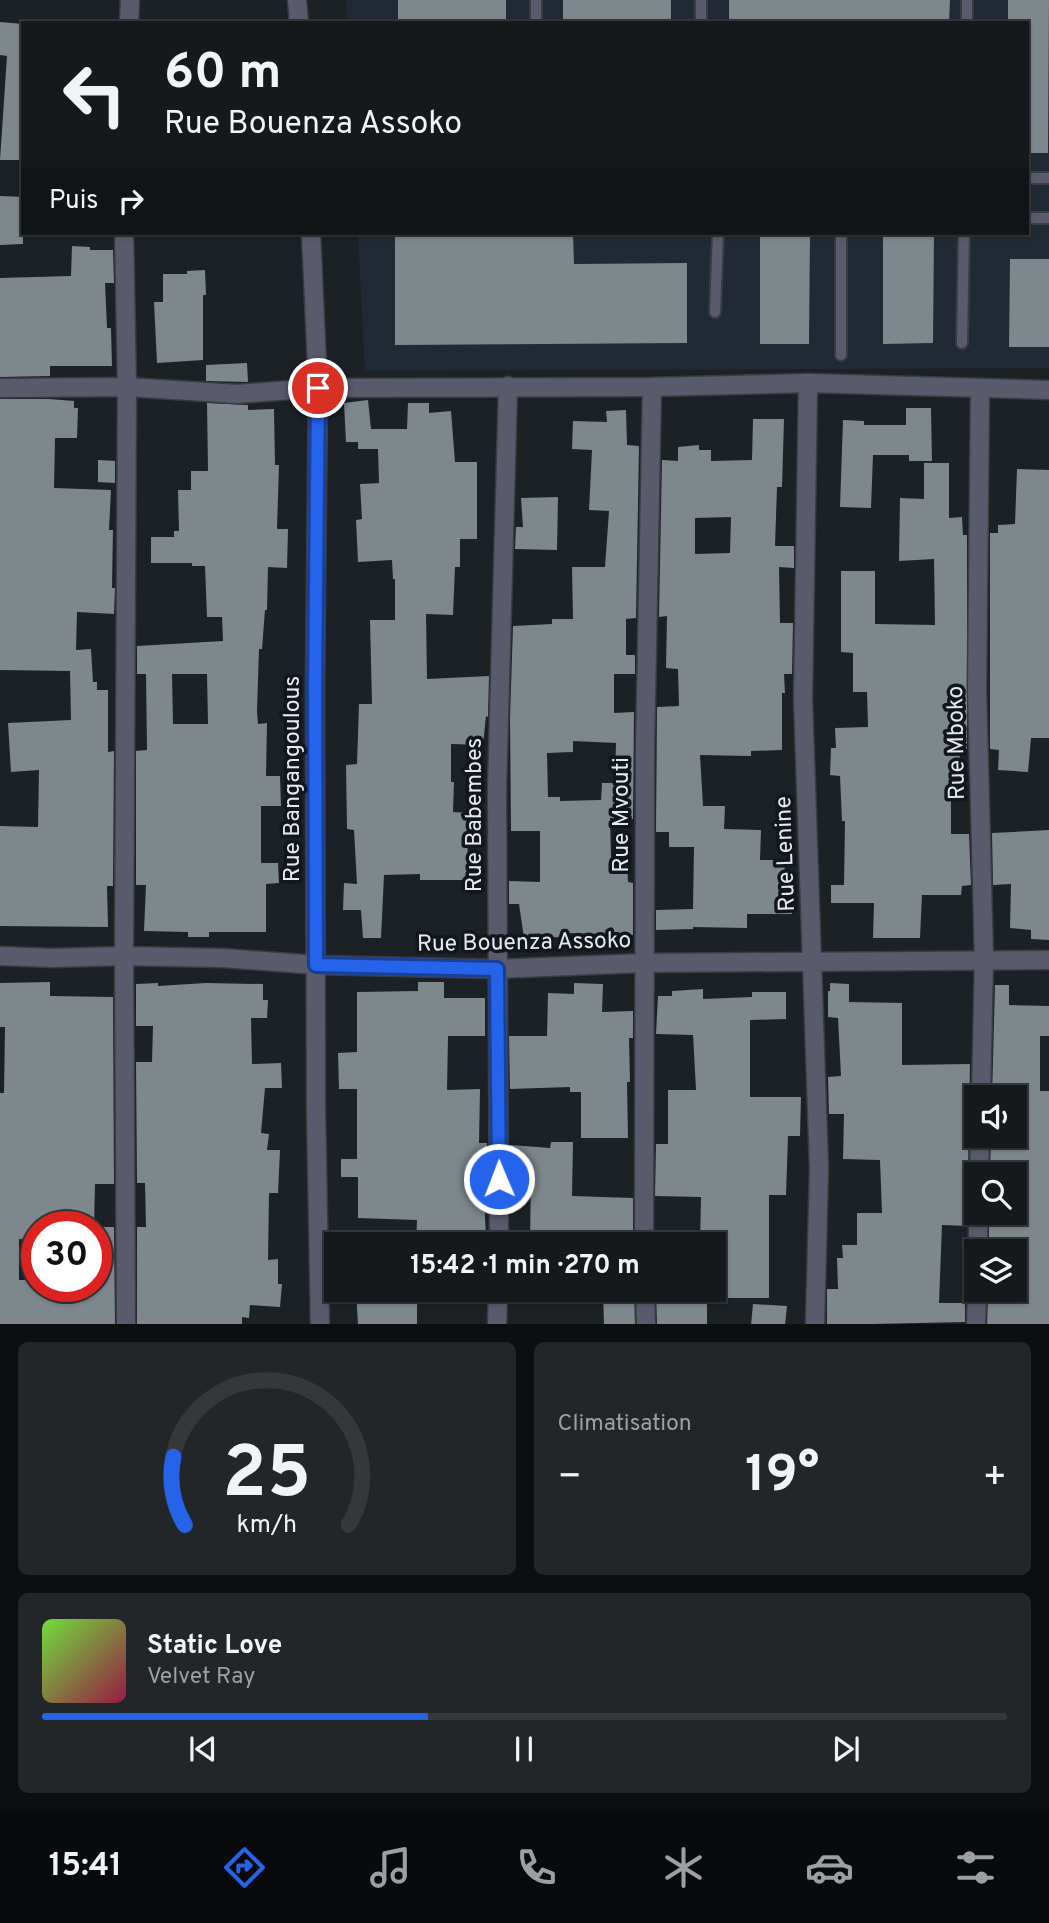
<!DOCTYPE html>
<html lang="fr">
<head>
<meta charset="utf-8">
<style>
	:root { --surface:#15191c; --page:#222629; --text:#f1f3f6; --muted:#9da0a3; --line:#34383b; --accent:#2563eb }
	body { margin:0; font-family:Overpass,sans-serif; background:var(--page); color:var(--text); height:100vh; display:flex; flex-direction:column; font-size:26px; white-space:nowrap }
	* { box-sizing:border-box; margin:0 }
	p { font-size:23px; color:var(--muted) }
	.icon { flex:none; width:38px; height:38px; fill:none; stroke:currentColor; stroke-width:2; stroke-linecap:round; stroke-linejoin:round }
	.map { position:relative; height:1324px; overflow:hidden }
	.panel { display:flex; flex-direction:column; gap:18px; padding:18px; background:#0c0e0f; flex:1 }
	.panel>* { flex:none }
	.top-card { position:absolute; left:21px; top:21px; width:1008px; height:214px; border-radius:0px; box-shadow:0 2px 5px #0004,0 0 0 2px var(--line); background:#15191c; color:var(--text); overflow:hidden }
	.fabs { position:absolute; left:964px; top:1085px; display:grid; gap:14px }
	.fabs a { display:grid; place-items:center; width:63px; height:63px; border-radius:0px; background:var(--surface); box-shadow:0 2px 5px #0004,0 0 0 2px var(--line); font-size:35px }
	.speed { position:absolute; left:21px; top:1211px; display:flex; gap:14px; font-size:35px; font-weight:700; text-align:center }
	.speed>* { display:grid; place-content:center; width:91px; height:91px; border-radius:50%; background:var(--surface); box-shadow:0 2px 5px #0004,0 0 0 2px var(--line); line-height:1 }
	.speed .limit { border:10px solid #d22; background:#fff; color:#111 }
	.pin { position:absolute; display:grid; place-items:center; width:60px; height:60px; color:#fff; margin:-30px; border:4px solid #fff; border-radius:50%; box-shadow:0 2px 7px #0007 }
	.me { position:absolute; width:77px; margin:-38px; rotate:359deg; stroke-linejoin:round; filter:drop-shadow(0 0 5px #0008) }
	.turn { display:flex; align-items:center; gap:24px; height:147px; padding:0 28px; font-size:32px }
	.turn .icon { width:91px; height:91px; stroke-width:2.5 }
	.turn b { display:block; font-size:49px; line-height:60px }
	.then { display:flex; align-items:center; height:66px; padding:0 28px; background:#0003; gap:14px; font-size:26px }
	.big { font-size:52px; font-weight:700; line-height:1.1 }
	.panel .widget { flex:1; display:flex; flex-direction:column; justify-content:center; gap:10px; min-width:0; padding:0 24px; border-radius:10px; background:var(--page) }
	.panel .dial { align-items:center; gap:0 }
	.dial svg { height:182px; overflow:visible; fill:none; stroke:var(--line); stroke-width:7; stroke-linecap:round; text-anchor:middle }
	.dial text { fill:var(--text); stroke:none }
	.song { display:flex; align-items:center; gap:21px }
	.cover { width:84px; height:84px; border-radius:10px; background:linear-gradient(135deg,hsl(100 70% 55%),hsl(340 70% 35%)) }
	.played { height:7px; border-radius:4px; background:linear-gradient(90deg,var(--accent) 40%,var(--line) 40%) }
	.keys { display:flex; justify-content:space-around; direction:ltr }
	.heat { display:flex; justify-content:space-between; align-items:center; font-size:38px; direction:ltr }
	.panel .tiles { flex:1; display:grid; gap:18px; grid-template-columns:1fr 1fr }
	.widget:last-child { grid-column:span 2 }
	.trip { position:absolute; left:324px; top:1232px; width:402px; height:70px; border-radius:0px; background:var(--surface); box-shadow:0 2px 5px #0004,0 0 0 2px var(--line); font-weight:700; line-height:70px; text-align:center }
	.tab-bar { display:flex; height:112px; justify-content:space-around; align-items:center; background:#080a0b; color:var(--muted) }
	.tab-bar .icon { width:49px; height:49px }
	.tab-bar .selected { color:var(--accent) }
	.tab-bar b { font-size:32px; color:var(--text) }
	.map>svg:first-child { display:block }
	.built { fill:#212a34 }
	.building { fill:#7d878c; fill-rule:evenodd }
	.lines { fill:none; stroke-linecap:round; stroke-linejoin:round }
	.service-casing { stroke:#383d42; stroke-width:14 }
	.minor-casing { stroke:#383d42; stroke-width:21 }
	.tertiary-casing { stroke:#383d42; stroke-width:21 }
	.service { stroke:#595a6c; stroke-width:10 }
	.minor { stroke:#595a6c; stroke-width:18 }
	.tertiary { stroke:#595a6c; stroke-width:18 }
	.route-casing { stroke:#184099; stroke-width:18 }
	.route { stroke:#2563eb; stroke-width:12 }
	.labels { text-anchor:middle; stroke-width:7; stroke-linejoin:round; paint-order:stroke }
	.street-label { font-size:23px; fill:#e6e9ed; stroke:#12171d }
</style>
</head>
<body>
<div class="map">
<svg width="1049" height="1325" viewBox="0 0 1049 1325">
	<rect width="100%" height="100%" fill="#1c2126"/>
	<!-- built -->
	<polygon class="built" points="346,0 1049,0 1049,368 365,371 358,233 1027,233 1027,23 347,23"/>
	<!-- building -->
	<g class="building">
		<rect x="398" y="0" width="108" height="23"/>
		<rect x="563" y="0" width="108" height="23"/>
		<polygon points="729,0 950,0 949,23 729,23"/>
		<polygon points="1008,0 1049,0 1048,153 1027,153 1027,23 1008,23"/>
		<polygon points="0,22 23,24 23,160 0,160 7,56 0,55"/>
		<polygon points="0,196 23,197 23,244 0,245"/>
		<polygon points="395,233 573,233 574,264 687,263 687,343 395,345"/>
		<polygon points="760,233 810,233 809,344 760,344"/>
		<polygon points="883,233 934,233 933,343 883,344"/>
		<polygon points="72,246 90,247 90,250 113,250 114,283 105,283 107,328 111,328 112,366 50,366 50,376 0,377 0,278 71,276"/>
		<polygon points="1010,259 1049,259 1049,347 1009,347"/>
		<polygon points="205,270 206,295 203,295 203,360 157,363 154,302 163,302 163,274 187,274 187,271"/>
		<polygon points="247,363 248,382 206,381 206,365"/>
		<polygon points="0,399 49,399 74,401 74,408 78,408 77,438 55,438 54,488 111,490 109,530 113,530 112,588 115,588 114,614 77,612 76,650 91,649 93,682 97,682 97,690 108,690 108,752 114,751 113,886 107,886 108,927 0,926 0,826 38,827 39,770 11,772 8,723 71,720 70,671 0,670"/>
		<polygon points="368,400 371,429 407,429 408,403 429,403 429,413 451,411 455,462 477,462 477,539 460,539 460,567 455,567 453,615 426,614 427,679 489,676 488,717 486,716 483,745 451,744 451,782 454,782 453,812 467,813 468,880 420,880 420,874 384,875 381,938 363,938 361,910 343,910 344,883 357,884 354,830 347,829 346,765 357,764 359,704 372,704 370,620 395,620 395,579 393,579 392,560 358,562 356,520 362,519 360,484 379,483 378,449 358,449 358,442 346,442 344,403"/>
		<path d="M207 403 248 405V410L274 409 275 465H279L277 529H288L287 568 268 567 267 610H265L262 649H259L257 712 258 724 267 723 266 776H280L281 806H261V863H278L279 883 266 884V932H209V937H188V932L144 931 146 885H136V751L147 750 146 674H137V646L223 641 222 617H207L205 566H192V563H151V537H174V531H179L178 490H191V471H208ZM172 674H207L208 724H173Z"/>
		<polygon points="906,408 931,408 932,461 909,461 909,455 873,455 871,508 840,507 843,420 864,421 864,425 906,425"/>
		<path d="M626 410 627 445 639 446 636 618 626 619V655H635V674H614V713L634 712 633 819 610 818 611 857 627 856 628 882 633 883V935L567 933V937L524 938 519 904H509V881L540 882V831H511L510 718 513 626 552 624V619H573L572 567H605L609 511 589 510 592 450 572 449 573 421 607 422 606 411ZM573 741 616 743 615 783H602L601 800 560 801V797H548L547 753 573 752Z"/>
		<path d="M753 419H784L782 487H777L775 546H794V568L779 567 780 623H793L792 674H784L785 693H782V750L751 751V756L700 755 703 806H725L724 829 761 830 760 860H784L786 887H793L792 914H747V928L693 927V929L656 930V910L693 909 694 847H669V832H656L657 707 679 706 678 669 666 668 667 616 659 617 662 460 678 461V447L699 445V450H711V461L752 460ZM731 517 730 553 695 554V518Z"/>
		<polygon points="98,460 115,461 115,483 98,482"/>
		<polygon points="924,463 949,463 949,518 962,517 963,535 967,535 967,749 960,749 959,773 951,773 951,834 969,834 971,885 962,886 961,895 922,895 920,938 873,938 874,903 831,903 831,885 844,885 845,821 842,821 840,776 830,775 831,748 836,748 835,728 868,727 867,692 853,692 853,653 841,652 841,571 875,571 875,624 935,625 934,559 899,561 900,498 924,499"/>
		<polygon points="1017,469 1049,470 1049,738 1031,738 1028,772 998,770 999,750 990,749 990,533 998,533 998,525 1015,524"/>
		<polygon points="558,497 557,550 515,549 516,527 523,527 521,498"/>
		<polygon points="1049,830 1049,940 1031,939 1031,930 1010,928 1011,884 993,885 992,833"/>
		<polygon points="50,982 50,996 113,997 114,1184 95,1184 94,1227 37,1227 37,1240 19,1239 19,1280 37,1280 37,1286 96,1286 96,1227 114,1227 115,1325 0,1325 0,1093 4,1093 5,1027 0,1027 0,983"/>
		<polygon points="418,982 444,982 444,998 485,998 485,1036 448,1036 447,1090 480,1089 479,1143 487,1143 486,1195 484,1195 486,1237 447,1238 447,1244 416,1244 417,1220 358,1218 358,1177 341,1177 341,1159 357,1159 357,1089 339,1089 338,1053 357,1052 357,992 418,991"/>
		<polygon points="158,983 158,986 206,983 263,984 263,1000 268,1000 267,1018 251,1018 252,1064 281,1063 282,1088 265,1088 261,1133 269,1134 267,1150 280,1150 278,1193 269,1193 268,1260 278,1259 278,1284 282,1284 280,1307 250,1305 249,1318 242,1317 242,1325 137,1325 137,1227 146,1227 145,1183 137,1183 136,1062 152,1062 153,1026 136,1026 136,984"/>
		<polygon points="574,983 603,984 602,1012 633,1011 633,1038 629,1038 630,1082 627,1082 628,1138 581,1138 581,1092 570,1092 570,1087 510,1089 509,1036 547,1036 548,993 574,994"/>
		<polygon points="830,983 849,984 849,1002 902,1003 902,1065 970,1064 967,1226 942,1225 939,1303 965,1303 965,1322 827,1325 827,1289 838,1289 837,1258 843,1258 842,1245 857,1245 857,1213 882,1213 880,1160 843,1159 844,1114 829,1114 828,1077 841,1076 838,1018 828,1017 828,991 830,991"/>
		<polygon points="995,985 1009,985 1009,1005 1049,1006 1049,1036 1040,1036 1040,1091 1049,1091 1049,1325 987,1325 988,1296 1001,1295 1002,1290 1015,1290 1015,1251 989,1251 989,1213 1015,1213 1015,1174 990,1174 991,1136 1015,1136 1015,1097 992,1097"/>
		<polygon points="703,989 703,999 752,997 752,992 786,992 786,1019 750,1020 750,1097 801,1097 800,1136 788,1136 786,1195 769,1195 769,1298 714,1298 714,1244 700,1244 701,1197 655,1196 656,1144 668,1144 668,1090 696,1090 693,1035 656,1034 658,996 672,996 672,991"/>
		<polygon points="551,1142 573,1142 572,1196 633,1198 633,1240 586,1238 586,1244 530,1244 531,1171 510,1170 510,1145 550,1148"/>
		<polygon points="356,1290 417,1290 417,1325 358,1325"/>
		<polygon points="603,1290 634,1290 635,1325 604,1325"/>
		<polygon points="656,1290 707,1290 707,1325 657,1325"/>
		<polygon points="753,1304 787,1306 785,1325 751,1325"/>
	</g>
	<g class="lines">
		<!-- service casing -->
		<g class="service-casing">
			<g id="service">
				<polyline points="536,23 536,0"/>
				<polyline points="701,23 701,0"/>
				<polyline points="967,23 967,0"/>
				<polyline points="1027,178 1049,178"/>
				<polyline points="1027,218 1049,218"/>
				<polyline points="715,312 718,233"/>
				<polyline points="962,343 964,233"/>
				<polyline points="841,355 841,233"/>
			</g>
		</g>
		<!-- minor casing -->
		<g class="minor-casing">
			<g id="minor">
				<polyline points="129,23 130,0"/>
				<polyline points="124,233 127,387 124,956 126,1325"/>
				<polyline points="808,383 803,699 819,1168 815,1325"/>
				<polyline points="0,388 127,387 237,394 318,388 652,387 808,383 1049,390"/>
				<polyline points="980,388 977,689 984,960 981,1097"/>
				<polyline points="0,956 53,958 124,956 223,958 316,965 497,969 644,963 1049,960"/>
				<polyline points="979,1174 980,1136"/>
				<polyline points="499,1244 497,790 508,386"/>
				<polyline points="644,1244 645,749 652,387"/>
				<polyline points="978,1251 978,1213"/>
				<polyline points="645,1290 646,1325"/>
				<polyline points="497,1325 498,1290"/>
				<polyline points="976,1325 977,1290"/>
			</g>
		</g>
		<!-- tertiary casing -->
		<g class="tertiary-casing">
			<g id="tertiary">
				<polyline points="297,0 299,23"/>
				<polyline points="311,233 318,388 315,687 316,1111 320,1325"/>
			</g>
		</g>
		<!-- service -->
		<use href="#service" class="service"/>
		<!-- minor -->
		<use href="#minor" class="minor"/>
		<!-- tertiary -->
		<use href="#tertiary" class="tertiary"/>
	</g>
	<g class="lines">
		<!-- route casing -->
		<g class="route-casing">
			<polyline id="route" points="318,388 315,687 316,965 497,969 499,1179"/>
		</g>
		<!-- route -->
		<use href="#route" class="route"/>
	</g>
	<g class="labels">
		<!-- street labels -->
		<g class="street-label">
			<text transform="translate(955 743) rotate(-91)" y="8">Rue Mboko</text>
			<text transform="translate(291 779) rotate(-90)" y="8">Rue Bangangoulous</text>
			<text transform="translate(473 815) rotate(-90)" y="8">Rue Babembes</text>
			<text transform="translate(620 815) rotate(-90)" y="8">Rue Mvouti</text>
			<text transform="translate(784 854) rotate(-92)" y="8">Rue Lenine</text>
			<text transform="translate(524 941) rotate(-1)" y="8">Rue Bouenza Assoko</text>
		</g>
	</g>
</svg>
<div class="fabs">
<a><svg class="icon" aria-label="sound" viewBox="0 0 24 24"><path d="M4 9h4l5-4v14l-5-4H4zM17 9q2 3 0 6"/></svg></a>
<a><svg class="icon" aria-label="search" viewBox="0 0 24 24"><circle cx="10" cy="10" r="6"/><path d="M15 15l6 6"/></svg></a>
<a><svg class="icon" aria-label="layers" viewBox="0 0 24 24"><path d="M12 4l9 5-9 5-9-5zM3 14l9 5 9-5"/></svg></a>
</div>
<div class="speed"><div class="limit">30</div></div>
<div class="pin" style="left:318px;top:388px;background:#d93025"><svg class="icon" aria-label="arrive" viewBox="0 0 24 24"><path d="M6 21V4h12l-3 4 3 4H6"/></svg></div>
<svg class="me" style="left:499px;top:1179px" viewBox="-20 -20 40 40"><circle r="17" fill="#2563eb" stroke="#fff" stroke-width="3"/><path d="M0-11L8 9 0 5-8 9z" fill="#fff"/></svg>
<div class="trip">15:42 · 1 min · 270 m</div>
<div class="top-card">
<div class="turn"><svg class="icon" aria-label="left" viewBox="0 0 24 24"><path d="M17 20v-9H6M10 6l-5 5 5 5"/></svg><div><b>60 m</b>Rue Bouenza Assoko</div></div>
<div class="then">Puis<svg class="icon" aria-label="right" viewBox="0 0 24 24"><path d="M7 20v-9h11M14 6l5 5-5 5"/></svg></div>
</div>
</div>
<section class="panel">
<div class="tiles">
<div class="widget dial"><svg viewBox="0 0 100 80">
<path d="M14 69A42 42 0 1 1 86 69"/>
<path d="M14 69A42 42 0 0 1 9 39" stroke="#2563eb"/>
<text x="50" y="56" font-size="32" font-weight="700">25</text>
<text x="50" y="72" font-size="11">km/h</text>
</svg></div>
<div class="widget"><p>Climatisation</p>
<div class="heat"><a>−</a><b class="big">19°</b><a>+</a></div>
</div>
<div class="widget">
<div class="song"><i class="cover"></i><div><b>Static Love</b><p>Velvet Ray</p></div></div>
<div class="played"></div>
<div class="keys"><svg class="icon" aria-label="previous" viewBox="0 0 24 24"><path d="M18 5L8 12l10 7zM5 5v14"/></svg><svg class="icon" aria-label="pause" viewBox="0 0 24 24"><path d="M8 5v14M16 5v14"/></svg><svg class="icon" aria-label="next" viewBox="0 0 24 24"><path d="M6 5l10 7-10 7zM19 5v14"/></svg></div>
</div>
</div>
</section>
<nav class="tab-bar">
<b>15:41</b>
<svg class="icon selected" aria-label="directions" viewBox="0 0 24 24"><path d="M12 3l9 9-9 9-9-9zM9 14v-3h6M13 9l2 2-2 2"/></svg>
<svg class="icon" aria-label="music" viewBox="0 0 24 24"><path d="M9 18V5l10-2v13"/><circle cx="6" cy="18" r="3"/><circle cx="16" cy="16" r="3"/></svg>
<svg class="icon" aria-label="phone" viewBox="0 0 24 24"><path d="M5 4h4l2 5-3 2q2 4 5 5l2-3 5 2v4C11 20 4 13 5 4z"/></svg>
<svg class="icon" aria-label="climate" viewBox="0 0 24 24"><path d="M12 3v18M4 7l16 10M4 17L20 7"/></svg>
<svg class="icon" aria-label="car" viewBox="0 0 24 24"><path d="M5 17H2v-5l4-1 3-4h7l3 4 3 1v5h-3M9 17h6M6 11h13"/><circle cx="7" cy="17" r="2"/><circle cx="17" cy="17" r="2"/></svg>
<svg class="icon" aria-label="filters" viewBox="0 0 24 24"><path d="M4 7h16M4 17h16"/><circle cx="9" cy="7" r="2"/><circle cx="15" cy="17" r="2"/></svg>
</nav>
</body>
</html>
